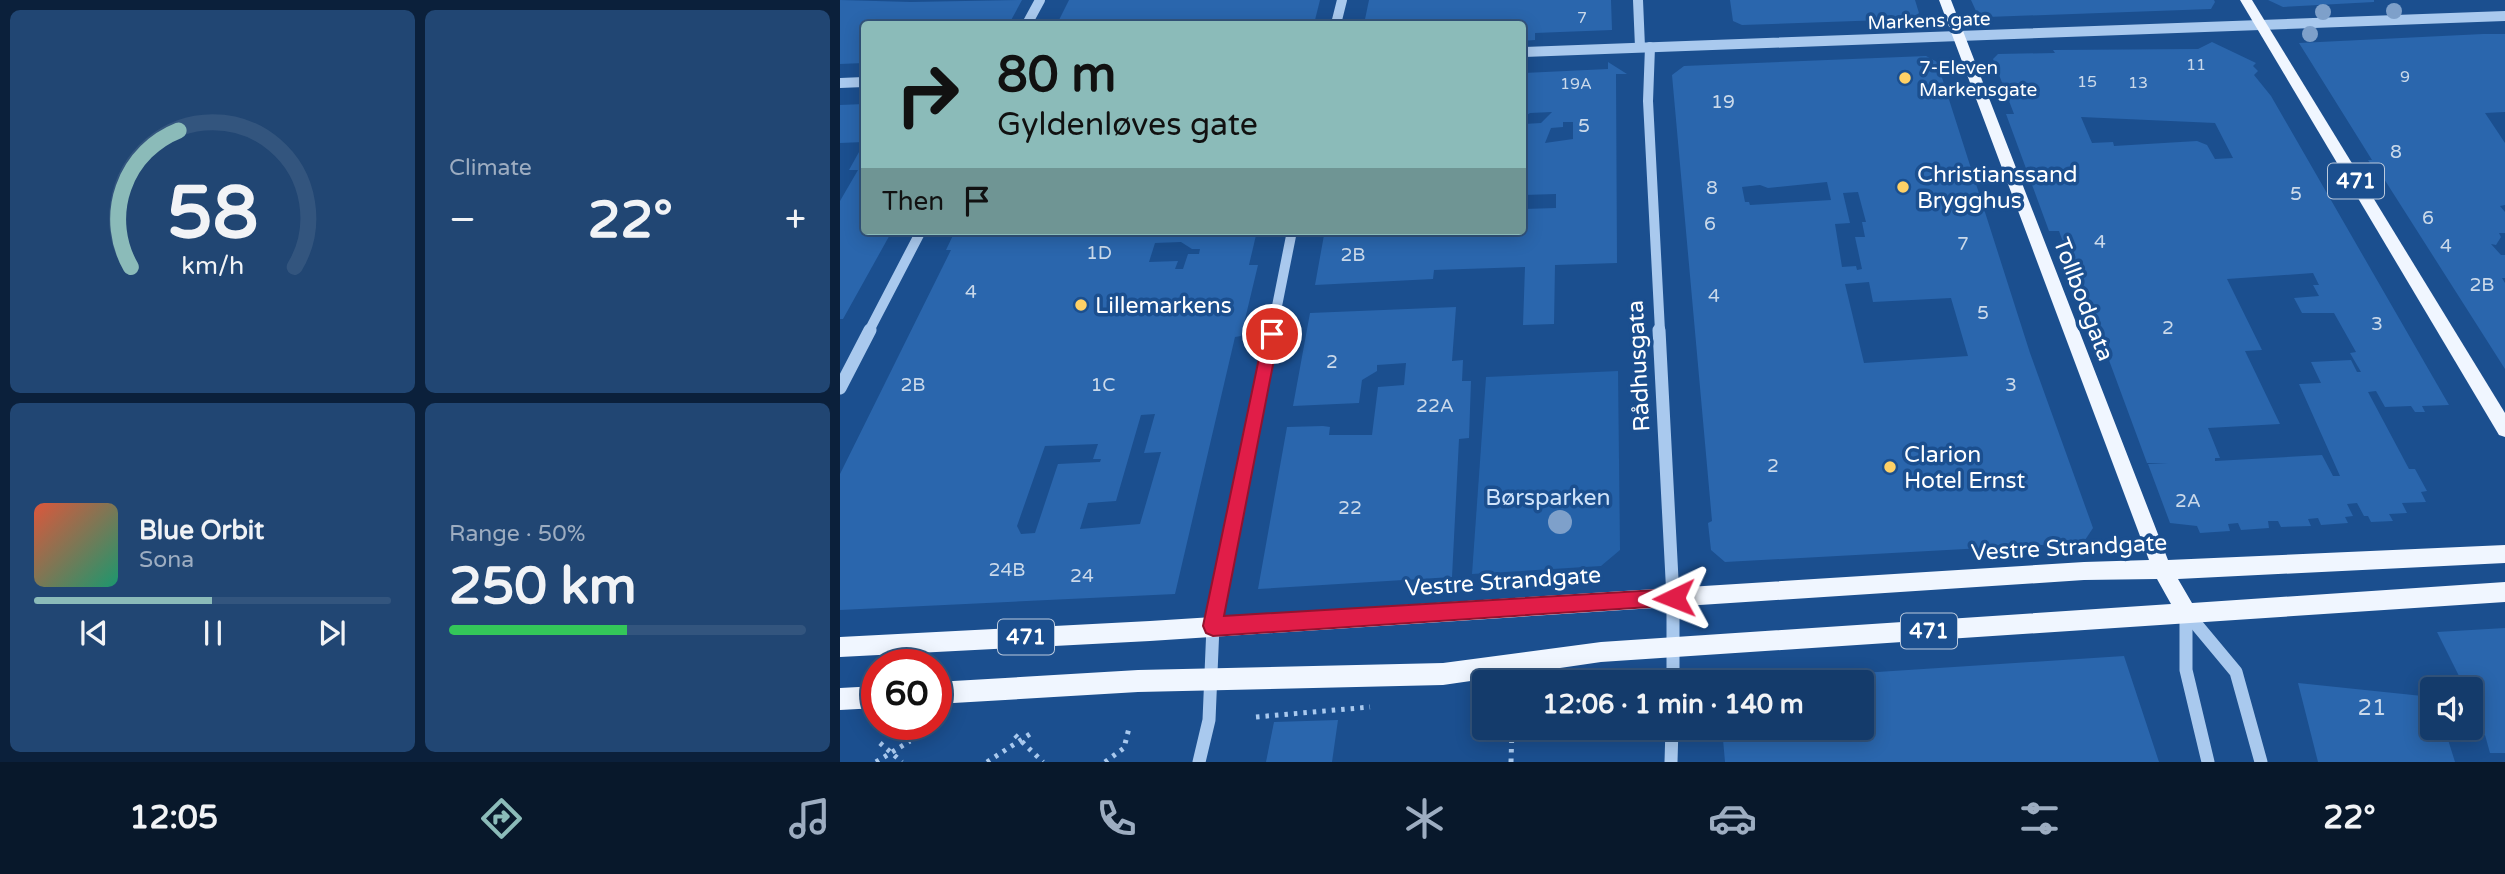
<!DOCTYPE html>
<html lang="en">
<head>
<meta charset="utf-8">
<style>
	:root { --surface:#143b6b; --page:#214673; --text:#f1f3f6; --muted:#9dadc1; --line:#33557e; --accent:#8bbbb9 }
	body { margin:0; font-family:"Varela Round",sans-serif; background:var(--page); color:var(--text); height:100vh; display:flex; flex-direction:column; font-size:26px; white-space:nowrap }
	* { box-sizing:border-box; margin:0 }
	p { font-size:23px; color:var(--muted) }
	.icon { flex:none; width:38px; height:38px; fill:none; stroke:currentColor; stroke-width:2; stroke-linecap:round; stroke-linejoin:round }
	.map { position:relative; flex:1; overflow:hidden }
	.panel { display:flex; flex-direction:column; gap:10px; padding:10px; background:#0b203b; width:840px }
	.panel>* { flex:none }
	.top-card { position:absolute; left:21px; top:21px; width:665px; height:214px; border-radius:7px; box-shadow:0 4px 18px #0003,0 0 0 2px var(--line); background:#8bbbb9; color:#111; overflow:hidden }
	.fabs { position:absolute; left:1580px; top:677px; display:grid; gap:14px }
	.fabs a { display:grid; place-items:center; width:63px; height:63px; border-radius:7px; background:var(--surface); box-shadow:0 4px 18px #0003,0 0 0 2px var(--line); font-size:35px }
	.speed { position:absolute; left:21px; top:649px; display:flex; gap:14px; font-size:35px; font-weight:700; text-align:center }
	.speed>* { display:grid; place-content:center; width:91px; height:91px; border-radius:50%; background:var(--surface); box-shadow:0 4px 18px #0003,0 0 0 2px var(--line); line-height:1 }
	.speed .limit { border:10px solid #d22; background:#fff; color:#111 }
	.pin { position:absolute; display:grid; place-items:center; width:60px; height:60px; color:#fff; margin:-30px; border:4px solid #fff; border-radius:50%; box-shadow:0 2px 7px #0007 }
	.me { position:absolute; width:77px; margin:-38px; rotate:268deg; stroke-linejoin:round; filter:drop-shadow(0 0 5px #0008) }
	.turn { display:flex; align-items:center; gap:24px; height:147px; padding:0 21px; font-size:32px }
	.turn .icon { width:91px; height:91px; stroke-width:2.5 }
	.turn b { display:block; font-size:49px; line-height:60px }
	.then { display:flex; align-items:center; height:66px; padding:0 21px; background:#0003; gap:14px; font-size:26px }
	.big { font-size:52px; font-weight:700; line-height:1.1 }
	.panel .widget { flex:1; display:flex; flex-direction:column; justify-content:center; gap:10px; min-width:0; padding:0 24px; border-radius:10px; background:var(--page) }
	.panel .dial { align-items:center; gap:0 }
	.dial svg { height:182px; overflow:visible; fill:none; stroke:var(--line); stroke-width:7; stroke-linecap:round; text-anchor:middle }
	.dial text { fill:var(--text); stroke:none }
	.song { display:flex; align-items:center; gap:21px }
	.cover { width:84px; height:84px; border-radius:10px; background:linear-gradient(135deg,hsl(10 70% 55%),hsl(160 70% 35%)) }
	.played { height:7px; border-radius:4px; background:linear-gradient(90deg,var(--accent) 50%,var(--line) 50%) }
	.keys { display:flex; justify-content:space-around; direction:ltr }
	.heat { display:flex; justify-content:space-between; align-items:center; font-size:38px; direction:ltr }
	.charge { height:10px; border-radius:5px; background:linear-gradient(90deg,#34c759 50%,var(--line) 0) }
	.panel .tiles { flex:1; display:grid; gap:10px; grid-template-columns:repeat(2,1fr) }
	.trip { position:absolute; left:632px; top:670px; width:402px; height:70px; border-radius:7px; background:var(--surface); box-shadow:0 4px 18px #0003,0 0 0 2px var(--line); font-weight:700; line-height:70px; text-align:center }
	.tabs { display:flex; height:112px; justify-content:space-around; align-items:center; background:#08182b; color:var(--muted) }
	.tabs .icon { width:49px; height:49px }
	.tabs .selected { color:var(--accent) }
	.tabs b { font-size:32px; color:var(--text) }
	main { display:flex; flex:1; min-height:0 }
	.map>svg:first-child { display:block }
	.green { fill:#2461a8 }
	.building { fill:#2a66ad; fill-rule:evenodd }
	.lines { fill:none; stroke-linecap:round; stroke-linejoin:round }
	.path { stroke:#a9c9ee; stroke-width:5; stroke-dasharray:3.5 6; stroke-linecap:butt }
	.minor-far1 { stroke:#a9c9ee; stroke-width:10 }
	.minor { stroke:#a9c9ee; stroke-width:13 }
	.major { fill:#f0f6ff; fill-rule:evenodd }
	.tree { fill:#7ea0ca }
	.route { fill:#e11d48; stroke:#92132f; stroke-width:2 }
	.poi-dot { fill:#ffd166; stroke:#1b4f8f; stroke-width:2.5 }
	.labels { text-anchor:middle; stroke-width:7; stroke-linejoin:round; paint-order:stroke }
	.far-number-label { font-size:16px; fill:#cad9ea }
	.far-street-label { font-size:19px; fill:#fff; stroke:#1b4f8f }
	.far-poi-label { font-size:19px; fill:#fff; stroke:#1b4f8f; text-anchor:start }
	.number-label { font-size:19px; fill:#cad9ea }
	.shield { fill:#1b4f8f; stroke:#bbcadd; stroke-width:2 }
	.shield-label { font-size:21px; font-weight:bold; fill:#fff }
	.poi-label { font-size:23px; fill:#fff; stroke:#1b4f8f; text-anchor:start }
	.street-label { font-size:23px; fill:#fff; stroke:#1b4f8f }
	.park-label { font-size:23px; fill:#cfe3fa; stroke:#1b4f8f }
	.near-number-label { font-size:23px; fill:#cad9ea }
</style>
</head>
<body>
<main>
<section class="panel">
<div class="tiles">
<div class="widget dial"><svg viewBox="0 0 100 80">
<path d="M14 69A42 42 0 1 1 86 69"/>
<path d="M14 69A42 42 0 0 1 35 9" stroke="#8bbbb9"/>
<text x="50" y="56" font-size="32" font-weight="700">58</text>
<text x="50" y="72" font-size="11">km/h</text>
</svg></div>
<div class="widget"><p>Climate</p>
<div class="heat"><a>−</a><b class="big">22°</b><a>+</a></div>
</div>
<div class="widget">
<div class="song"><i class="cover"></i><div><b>Blue Orbit</b><p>Sona</p></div></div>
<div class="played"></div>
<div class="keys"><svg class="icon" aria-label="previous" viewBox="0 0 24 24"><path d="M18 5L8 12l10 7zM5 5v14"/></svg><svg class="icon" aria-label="pause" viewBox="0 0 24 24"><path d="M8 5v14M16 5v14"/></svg><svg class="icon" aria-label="next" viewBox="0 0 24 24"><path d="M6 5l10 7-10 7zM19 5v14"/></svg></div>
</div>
<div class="widget"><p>Range · 50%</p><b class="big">250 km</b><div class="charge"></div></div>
</div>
</section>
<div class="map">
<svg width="1665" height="762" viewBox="0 0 1665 762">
	<rect width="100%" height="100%" fill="#1b4f8f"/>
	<!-- green -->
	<polygon class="green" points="778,371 780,550 761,566 632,574 646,377"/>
	<!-- building -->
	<g class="building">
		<polygon points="0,0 71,2 182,0 169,24 24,24 24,63 0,64"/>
		<polygon points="229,0 480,0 474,24 300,24 303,20 290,24 217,24"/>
		<polygon points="529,0 771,0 772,30 695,33 695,40 682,41 682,24 524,24"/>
		<polygon points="890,0 1075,0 1079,13 1072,19 902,25 893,21"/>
		<polygon points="1131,0 1374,0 1375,2 1371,9 1147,17 1136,11"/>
		<polygon points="1428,0 1534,0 1534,2 1443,7"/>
		<polygon points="1643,34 1665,34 1665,112 1645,113 1665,143 1665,205 1660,206 1665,212 1665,233 1659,233 1661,237 1656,245 1651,244 1661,255 1665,255 1665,278 1662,278 1665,283 1665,369 1539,171 1535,171 1528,160 1532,160 1459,43"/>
		<path d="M1372 42 1416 63 1413 66 1418 71 1414 75 1431 96 1609 405 1582 406 1585 412H1575L1571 406 1545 407 1536 391 1528 392 1569 469H1575L1587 491 1581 492 1586 502 1562 503 1567 513 1549 514 1553 521 1531 522 1528 516H1524L1517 503 1507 504 1513 516 1505 517 1508 523 1481 525 1478 518 1468 519 1471 526 1441 527 1438 521H1428L1429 528 1401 530 1398 523 1388 524 1390 531 1360 533 1357 526 1330 523 1308 464 1328 463H1307L1236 271 1229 260H1224L1217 242H1223L1219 231H1209L1166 114H1174L1153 59 1158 54 1215 53 1213 50 1358 49ZM1241 117 1375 123 1393 158 1375 159 1367 145 1357 141 1274 146 1273 142 1252 143ZM1473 273 1479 285H1473L1479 296 1454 298 1462 313H1494L1516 352 1510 353 1521 372H1517L1511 360 1471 362 1481 383 1459 384 1500 476H1493L1482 455 1375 461V458H1380L1368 428 1440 424 1405 351 1422 350 1387 279Z"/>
		<path d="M1086 56 1097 62 1190 353 1253 528 1241 546 1237 543 885 562 871 550 868 523 872 521 832 75 844 66ZM987 182 991 200 910 205 909 202H905L902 187 920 185 928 188ZM1018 192 1026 222H1022L1025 237H1015L1022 269 1017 270 1016 266 1002 267 995 224 1010 223 1003 193ZM1029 282 1033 302 1111 298 1128 356 1024 363 1005 284Z"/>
		<path d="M768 62 787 74H776L777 263 715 265 714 324 683 325 685 267 594 270 593 279 475 285 484 235 488 231H682V209L716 208V194L682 195V124L701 123 712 112 690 113 682 118V73L768 69ZM723 122H733V139L705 143 711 128 723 127Z"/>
		<polygon points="24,104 24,142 0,143 0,105"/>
		<polygon points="24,143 24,231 52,231 3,319 0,319 0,201 18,170 9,170"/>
		<path d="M115 231H417L409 265H418L401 336 395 337 335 594 0 610V474L111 250H106ZM341 242 352 249H360L359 254H348L343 269H335L338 261 309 262 315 243ZM315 414 304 453 321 452 300 524 240 529 248 503 276 501 301 415ZM258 444 253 459H261L260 462 218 464 195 533 181 534 177 526 205 446Z"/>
		<polygon points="616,307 612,361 623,360 622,381 631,381 629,438 619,439 612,577 418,589 447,427 483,426 490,427 489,435 532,435 538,387 564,385 566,363 537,365 537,371 522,380 519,403 453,406 470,313"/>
		<polygon points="1665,628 1665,753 1650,753 1645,735 1605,730 1615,762 1478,762 1458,683 1592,697 1592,728 1631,728 1631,705 1634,705 1631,690 1626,690 1597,632"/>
		<polygon points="1284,656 1319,762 885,762 882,728 1022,728 1022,682 878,682 878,678 914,676 914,680"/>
		<polygon points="498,720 492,762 426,762 434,722"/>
	</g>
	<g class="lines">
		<!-- path -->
		<g class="path">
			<polyline points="416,717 530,707"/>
			<polyline points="175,735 203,762"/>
			<polyline points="40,743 62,762"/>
			<polyline points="36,762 70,741"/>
			<polyline points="147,762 190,734"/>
			<polyline points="265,762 284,748 289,728"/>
			<polyline points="671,762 672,728"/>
		</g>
		<!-- minor-far1 -->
		<g class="minor-far1">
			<polyline points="798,0 800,47"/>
			<polyline points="187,24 200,0"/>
			<polyline points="496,24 502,0"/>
			<polyline points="810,47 808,101 820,331"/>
			<polyline points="682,52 1665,16"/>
			<polyline points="0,83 24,82"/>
			<polyline points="29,331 81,231"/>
			<polyline points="432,331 452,231"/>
		</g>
		<!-- minor -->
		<g class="minor">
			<polyline points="819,330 833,598 833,682"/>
			<polyline points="0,388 30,330"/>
			<polyline points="1346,612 1396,672 1421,762"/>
			<polyline points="1346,612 1346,670 1368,762"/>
			<polyline points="359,762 369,720 373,626 432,330"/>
			<polyline points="831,762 832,728"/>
		</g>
		<!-- major -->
		<g class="major">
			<polygon points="1099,0 1111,0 1328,560 1665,545 1665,563 1338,579 1352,603 1665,582 1665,602 761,662 603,685 298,692 96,704 96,682 298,670 603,663 761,642 1331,604 1317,579 1244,580 310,641 0,657 0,637 310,621 1244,562 1309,560"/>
			<polygon points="1400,0 1412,0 1665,413 1665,437 1659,435"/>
			<polygon points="37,686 37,708 0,710 0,688"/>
		</g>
	</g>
	<!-- trees -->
	<g class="tree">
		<circle cx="1554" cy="11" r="8"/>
		<circle cx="1483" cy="12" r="8"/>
		<circle cx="1470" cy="34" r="8"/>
		<circle cx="720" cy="522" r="12"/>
	</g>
	<!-- route -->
	<polygon class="route" points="432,327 439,334 384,616 834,589 840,592 843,598 840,605 373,636 366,633 363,626 424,334"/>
	<!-- markers -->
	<g class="poi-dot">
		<circle cx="1065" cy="78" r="7"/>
		<circle cx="1063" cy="187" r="7"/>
		<circle cx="241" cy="305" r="7"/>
		<circle cx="1050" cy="467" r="7"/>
	</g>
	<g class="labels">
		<!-- far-number labels -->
		<g class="far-number-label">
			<text x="742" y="23">7</text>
			<text x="1356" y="70">11</text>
			<text x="1565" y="82">9</text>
			<text x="1247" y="87">15</text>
			<text x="1298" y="88">13</text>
			<text x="736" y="89">19A</text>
		</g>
		<!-- far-street labels -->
		<g class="far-street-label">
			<text transform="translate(1089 20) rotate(-2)" y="7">Markens gate</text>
		</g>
		<!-- far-poi labels -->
		<g class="far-poi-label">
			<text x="1079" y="74">7-Eleven<tspan x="1079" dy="22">Markensgate</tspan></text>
		</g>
		<!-- number labels -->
		<g class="number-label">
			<text x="883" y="108">19</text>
			<text x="744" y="132">5</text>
			<text x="1556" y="158">8</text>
			<text x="872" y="194">8</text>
			<text x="1456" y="200">5</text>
			<text x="1588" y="224">6</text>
			<text x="870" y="230">6</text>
			<text x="1260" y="248">4</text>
			<text x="1123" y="250">7</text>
			<text x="1606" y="252">4</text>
			<text x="259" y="259">1D</text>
			<text x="513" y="261">2B</text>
			<text x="1642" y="291">2B</text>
			<text x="131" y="298">4</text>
			<text x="874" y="302">4</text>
			<text x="1143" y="319">5</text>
			<text x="1537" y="330">3</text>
			<text x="1328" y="334">2</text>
			<text x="492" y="368">2</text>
			<text x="73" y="391">2B</text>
			<text x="263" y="391">1C</text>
			<text x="1171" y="391">3</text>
			<text x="595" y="412">22A</text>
			<text x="933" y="472">2</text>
			<text x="1348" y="507">2A</text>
			<text x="510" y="514">22</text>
			<text x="167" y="576">24B</text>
			<text x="242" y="582">24</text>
		</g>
		<!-- shield labels -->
		<g class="shield">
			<rect x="1488" y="163.5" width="56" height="35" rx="5"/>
			<rect x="1061" y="613.5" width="56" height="35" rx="5"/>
			<rect x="158" y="619.5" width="56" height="35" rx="5"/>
		</g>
		<g class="shield-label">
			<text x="1516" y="188">471</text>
			<text x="1089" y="638">471</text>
			<text x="186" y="644">471</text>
		</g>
		<!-- poi labels -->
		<g class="poi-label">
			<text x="1077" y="182">Christianssand<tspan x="1077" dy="26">Brygghus</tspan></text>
			<text x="255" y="313">Lillemarkens</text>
			<text x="1064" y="462">Clarion<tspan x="1064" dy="26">Hotel Ernst</tspan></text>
		</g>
		<!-- street labels -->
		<g class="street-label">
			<text transform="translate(1244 299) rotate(69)" y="8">Tollbodgata</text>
			<text transform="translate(798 366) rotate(-93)" y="8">Rådhusgata</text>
			<text transform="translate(1229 547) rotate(-3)" y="8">Vestre Strandgate</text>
			<text transform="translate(663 581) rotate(-4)" y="8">Vestre Strandgate</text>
		</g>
		<!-- park labels -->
		<g class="park-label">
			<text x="708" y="505">Børsparken</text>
		</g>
		<!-- near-number labels -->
		<g class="near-number-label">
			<text x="1532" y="715">21</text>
		</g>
	</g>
</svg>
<div class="fabs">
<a><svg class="icon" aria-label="sound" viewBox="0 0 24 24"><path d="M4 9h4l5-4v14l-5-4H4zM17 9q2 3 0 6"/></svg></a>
</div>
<div class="speed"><div class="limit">60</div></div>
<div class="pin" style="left:432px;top:334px;background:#d93025"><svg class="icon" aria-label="arrive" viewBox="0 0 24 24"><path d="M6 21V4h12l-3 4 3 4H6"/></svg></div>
<svg class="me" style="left:834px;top:598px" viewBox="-20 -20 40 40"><path d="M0-17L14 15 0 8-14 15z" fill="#e11d48" stroke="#fff" stroke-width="4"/></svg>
<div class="trip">12:06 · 1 min · 140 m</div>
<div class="top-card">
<div class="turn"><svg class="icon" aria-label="right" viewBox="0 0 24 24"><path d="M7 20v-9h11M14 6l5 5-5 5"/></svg><div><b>80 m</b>Gyldenløves gate</div></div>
<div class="then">Then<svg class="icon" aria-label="arrive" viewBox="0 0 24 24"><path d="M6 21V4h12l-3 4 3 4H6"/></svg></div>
</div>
</div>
</main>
<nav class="tabs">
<b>12:05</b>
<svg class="icon selected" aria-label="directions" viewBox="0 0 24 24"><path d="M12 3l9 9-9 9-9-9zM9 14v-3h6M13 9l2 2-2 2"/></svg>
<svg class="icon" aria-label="music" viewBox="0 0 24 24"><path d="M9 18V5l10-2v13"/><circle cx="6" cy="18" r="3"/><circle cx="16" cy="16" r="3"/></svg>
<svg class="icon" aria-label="phone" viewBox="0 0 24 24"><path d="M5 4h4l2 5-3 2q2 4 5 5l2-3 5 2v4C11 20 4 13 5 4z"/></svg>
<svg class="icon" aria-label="climate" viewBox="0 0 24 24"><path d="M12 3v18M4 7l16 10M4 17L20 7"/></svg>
<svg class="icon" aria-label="car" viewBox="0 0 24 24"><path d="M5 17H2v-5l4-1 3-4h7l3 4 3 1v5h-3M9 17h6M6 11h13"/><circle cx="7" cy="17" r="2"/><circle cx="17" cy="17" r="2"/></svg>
<svg class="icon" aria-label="filters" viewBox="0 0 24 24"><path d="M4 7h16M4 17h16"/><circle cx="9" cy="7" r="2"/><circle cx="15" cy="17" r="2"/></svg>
<b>22°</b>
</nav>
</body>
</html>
